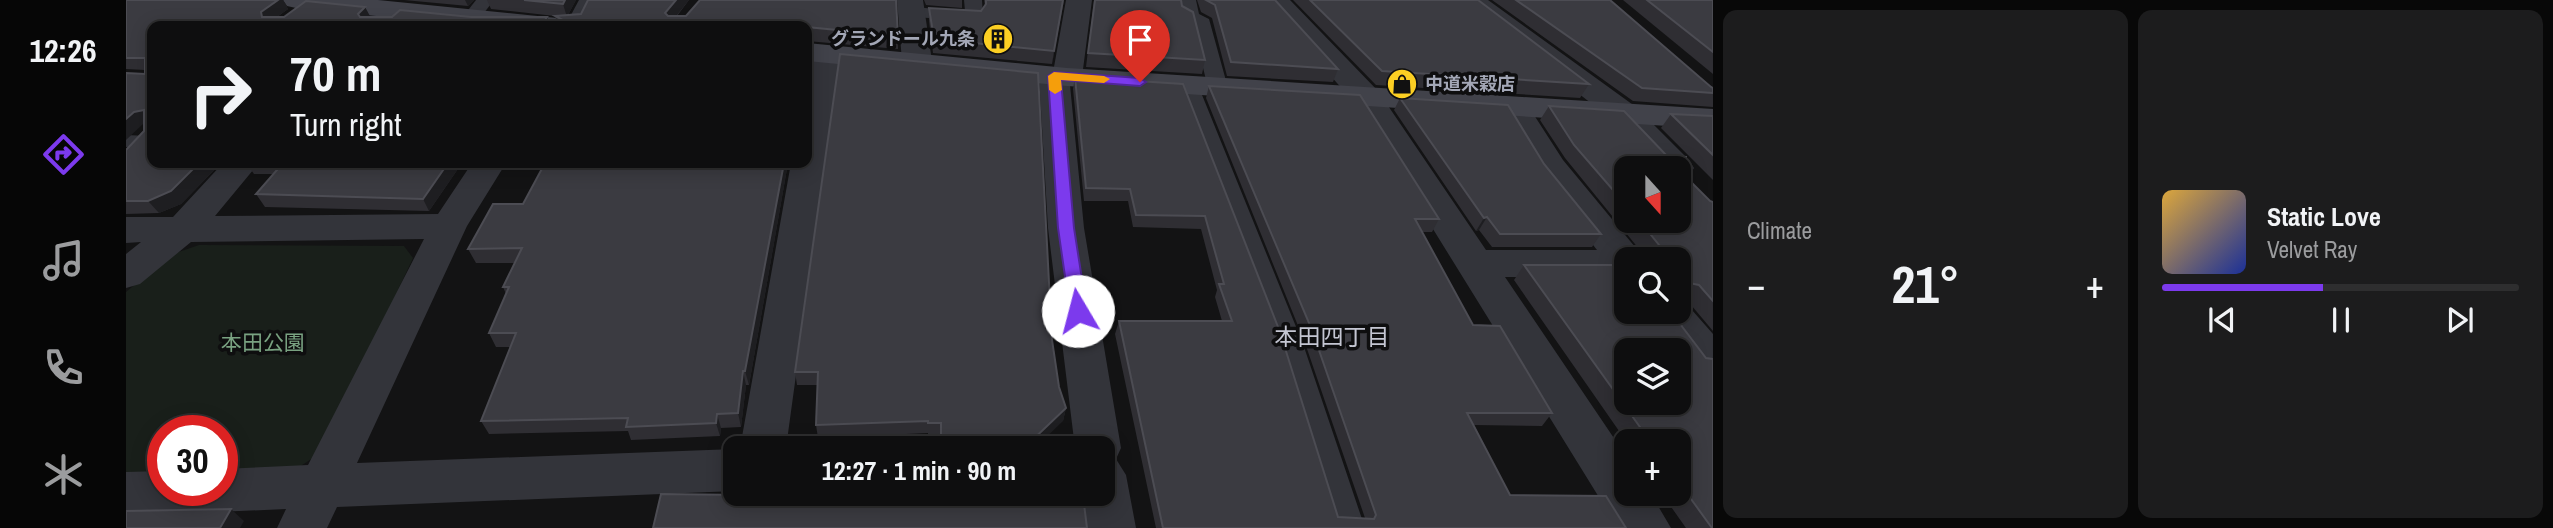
<!DOCTYPE html>
<html lang="en">
<head>
<meta charset="utf-8">
<style>
	:root { --surface:#0e0e0f; --page:#1c1c1d; --text:#f1f3f6; --muted:#9b9c9e; --line:#2e2e2f; --accent:#7c3aed }
	body { margin:0; font-family:"Archivo Narrow","Noto Sans JP",sans-serif; background:var(--page); color:var(--text); height:100vh; display:flex; flex-direction:column; font-size:26px; white-space:nowrap }
	* { box-sizing:border-box; margin:0 }
	p { font-size:23px; color:var(--muted) }
	.icon { flex:none; width:38px; height:38px; fill:none; stroke:currentColor; stroke-width:2; stroke-linecap:round; stroke-linejoin:round }
	.map { position:relative; flex:1; overflow:hidden }
	.sheet { display:flex; flex-direction:column; gap:10px; padding:10px; background:#080808; width:840px }
	.sheet>* { flex:none }
	.hud { position:absolute; left:21px; top:21px; width:665px; height:147px; border-radius:14px; box-shadow:0 4px 18px #0003,0 0 0 2px var(--line); background:#0e0e0f; color:var(--text); overflow:hidden }
	.needle { width:46px; rotate:159deg }
	.tools { position:absolute; left:1488px; top:156px; display:grid; gap:14px }
	.tools a { display:grid; place-items:center; width:77px; height:77px; border-radius:14px; background:var(--surface); box-shadow:0 4px 18px #0003,0 0 0 2px var(--line); font-size:35px }
	.speed { position:absolute; left:21px; top:415px; display:flex; gap:14px; font-size:35px; font-weight:700; text-align:center }
	.speed>* { display:grid; place-content:center; width:91px; height:91px; border-radius:50%; background:var(--surface); box-shadow:0 4px 18px #0003,0 0 0 2px var(--line); line-height:1 }
	.speed .limit { border:10px solid #d22; background:#fff; color:#111 }
	.pin { position:absolute; display:grid; place-items:center; width:60px; height:60px; color:#fff; margin:-72px -30px; border-radius:50% 50% 50% 0; rotate:-45deg; box-shadow:0 0 7px #0007 }
	.pin .icon { rotate:45deg }
	.me { position:absolute; width:77px; margin:-38px; rotate:352deg; stroke-linejoin:round; filter:drop-shadow(0 0 5px #0008) }
	.turn { display:flex; align-items:center; gap:24px; height:147px; padding:0 28px; font-size:32px }
	.turn .icon { width:91px; height:91px; stroke-width:2.5 }
	.turn b { display:block; font-size:49px; line-height:60px }
	.big { font-size:52px; font-weight:800; line-height:1.1 }
	.sheet .widget { flex:1; display:flex; flex-direction:column; justify-content:center; gap:10px; min-width:0; padding:0 24px; border-radius:14px; background:var(--page) }
	.song { display:flex; align-items:center; gap:21px }
	.cover { width:84px; height:84px; border-radius:10px; background:linear-gradient(135deg,hsl(40 70% 55%),hsl(230 70% 35%)) }
	.played { height:7px; border-radius:4px; background:linear-gradient(90deg,var(--accent) 45%,var(--line) 45%) }
	.keys { display:flex; justify-content:space-around; direction:ltr }
	.heat { display:flex; justify-content:space-between; align-items:center; font-size:38px; direction:ltr }
	.sheet .tiles { flex:1; display:grid; gap:10px; grid-template-columns:repeat(2,1fr) }
	.trip { position:absolute; left:597px; top:436px; width:392px; height:70px; border-radius:14px; background:var(--surface); box-shadow:0 4px 18px #0003,0 0 0 2px var(--line); font-weight:800; line-height:70px; text-align:center }
	main { display:flex; flex:1; min-height:0 }
	.tabs { display:flex; flex-direction:column; width:126px; justify-content:space-around; align-items:center; background:#060606; color:var(--muted) }
	.tabs .icon { width:49px; height:49px }
	.tabs .on { color:var(--accent) }
	.tabs b { font-size:32px; color:var(--text) }
	.map>svg:first-child { display:block }
	.green { fill:#191f1a }
	.lines { fill:none; stroke-linecap:round; stroke-linejoin:round }
	.lane { fill:#33343a; fill-rule:evenodd }
	.street { fill:#33343a; fill-rule:evenodd }
	.secondary { fill:#41424a; fill-rule:evenodd }
	.wall { fill:#2f2e33; fill-rule:evenodd }
	.shaded-wall { fill:#1e1e21 }
	.building { fill:#3b3b41; stroke:#4c4c53; stroke-width:2; fill-rule:evenodd }
	.route { fill:#7c3aed; stroke:#51269a; stroke-width:2 }
	.slow { fill:#f59e0b }
	.labels { text-anchor:middle; stroke-width:7; stroke-linejoin:round; paint-order:stroke }
	.far-poi-label { font-size:18px; font-weight:bold; fill:#a3a7b6; stroke:#0e0e0f; text-anchor:end }
	.park-label { font-size:21px; fill:#79a281; stroke:#0e0e0f }
	.neighbourhood-label { font-size:23px; fill:#c4c6d2; stroke:#0e0e0f }
</style>
</head>
<body>
<main>
<nav class="tabs">
<b>12:26</b>
<svg class="icon on" aria-label="directions" viewBox="0 0 24 24"><path d="M12 3l9 9-9 9-9-9zM9 14v-3h6M13 9l2 2-2 2"/></svg>
<svg class="icon" aria-label="music" viewBox="0 0 24 24"><path d="M9 18V5l10-2v13"/><circle cx="6" cy="18" r="3"/><circle cx="16" cy="16" r="3"/></svg>
<svg class="icon" aria-label="phone" viewBox="0 0 24 24"><path d="M5 4h4l2 5-3 2q2 4 5 5l2-3 5 2v4C11 20 4 13 5 4z"/></svg>
<svg class="icon" aria-label="climate" viewBox="0 0 24 24"><path d="M12 3v18M4 7l16 10M4 17L20 7"/></svg>
</nav>
<div class="map">
<svg width="1587" height="528" viewBox="0 0 1587 528">
	<rect width="100%" height="100%" fill="#131314"/>
	<!-- green -->
	<polygon class="green" points="73,245 278,246 287,258 196,452 161,475 96,477 96,430 37,430 37,479 0,480 0,292 44,255"/>
	<g class="lines">
		<!-- lane -->
		<g class="lane">
			<polygon points="350,0 368,0 351,22 339,22 336,18"/>
			<polygon points="453,0 471,0 457,26 439,26"/>
			<polygon points="838,0 856,0 857,17 854,21 786,17 777,12 786,7 839,11"/>
			<polygon points="1052,0 1070,0 1073,14 1083,19 1102,88 1099,92 1085,92 1082,88 1066,23 1056,18"/>
			<polygon points="1062,79 1072,85 1177,344 1239,528 1207,528 1151,344 1052,85"/>
			<polygon points="0,135 22,136 26,141 22,146 0,147"/>
		</g>
		<!-- street -->
		<g class="street">
			<polygon points="771,0 797,0 806,61 801,67 791,70 781,67 776,61"/>
			<polygon points="940,0 966,0 956,77 952,83 944,85 958,228 995,448 990,459 1000,475 1010,528 960,528 955,494 976,494 976,448 949,448 922,228 913,76 917,70 928,67"/>
			<polygon points="1136,0 1164,0 1252,91 1360,250 1471,250 1412,175 1372,108 1377,101 1388,99 1399,101 1437,160 1519,259 1500,259 1500,277 1379,277 1500,456 1500,494 1525,494 1545,528 1492,528 1229,103"/>
			<polygon points="1332,0 1362,0 1510,107 1563,160 1568,168 1563,176 1552,178 1552,168 1532,168 1488,121"/>
			<path d="M699 45 709 48 714 54 660 448H614L665 163H681C681 134 673 70 689 48Z"/>
			<polygon points="97,163 133,163 89,216 312,214 346,163 380,163 341,226 231,463 609,449 609,491 211,507 201,528 151,528 160,509 0,516 0,472 37,471 37,490 96,490 96,469 182,465 298,239 65,242 14,284 0,288 0,254 15,242 0,243 0,217 47,217"/>
			<polygon points="1552,299 1558,301 1587,334 1587,373 1568,370 1524,312 1552,312"/>
		</g>
		<!-- secondary -->
		<g class="secondary">
			<polygon points="157,0 252,0 431,18 441,20 445,26 350,26 170,8 161,6"/>
			<polygon points="681,43 941,68 1587,109 1587,129 941,86 681,61"/>
		</g>
	</g>
	<!-- wall -->
	<g class="wall">
		<polygon points="0,0 157,0 162,9 151,17 239,7 244,17 421,17 424,26 26,26 26,163 95,163 55,204 33,213 0,214 0,150 18,131 18,124 17,124 19,70 0,69"/>
		<polygon points="278,0 348,0 342,6"/>
		<polygon points="361,0 450,0 442,15 455,14 462,0 563,0 551,16 560,16 574,0 770,0 772,49 681,41 681,26 432,26 429,16 365,9"/>
		<polygon points="798,0 836,0 836,8 800,5"/>
		<polygon points="858,0 938,0 926,64 807,53 803,21 803,8 855,11 859,6"/>
		<polygon points="968,0 1055,0 1056,6 1079,60 1076,74 960,67"/>
		<polygon points="1071,0 1149,0 1212,69 1207,82 1101,76 1086,18 1075,12"/>
		<polygon points="1167,0 1352,0 1463,84 1454,98 1250,85"/>
		<polygon points="1366,0 1484,0 1585,87 1587,88 1587,107 1507,101"/>
		<polygon points="1497,0 1587,0 1587,74"/>
		<polygon points="949,77 1057,84 1212,517 1239,518 1179,343 1080,98 1083,86 1313,219 1306,232 1296,232 1347,325 1426,413 1416,426 1348,425 1384,495 1500,528 1030,528 989,334 993,321 1096,321 1089,297 1091,290 1075,229 1007,227 1002,201 958,201 947,89"/>
		<polygon points="1274,98 1418,164 1475,234 1466,247 1366,247 1353,230 1350,231 1268,110"/>
		<path d="M1423 106 1561 178 1584 201 1587 202V331L1560 299H1559L1552 306V259H1505L1513 249 1439 158 1414 120ZM1500 168 1552 220H1500Z"/>
		<polygon points="1545,114 1587,116 1587,180 1535,128"/>
		<polygon points="120,163 336,163 303,211 139,207 130,194 147,174 128,174"/>
		<polygon points="419,163 662,163 623,385 620,385 615,427 595,428 594,436 505,440 502,431 363,434 355,421 384,347 370,347 363,333 380,294 377,287 389,263 350,263 342,249 397,204"/>
		<path d="M1398 265H1500V312H1545L1580 358 1587 359V528H1560L1536 494H1552V441H1500L1388 280ZM1500 350H1552V402H1500Z"/>
		<polygon points="926,340 933,387 940,408 937,421 815,436 802,436 802,433 692,438 690,425 692,385 671,385 669,372"/>
	</g>
	<!-- shaded-wall -->
	<g class="shaded-wall">
		<polygon points="152,0 157,0 162,9 141,24 136,17 135,12"/>
		<polygon points="339,0 348,0 342,6"/>
		<polygon points="439,0 450,0 441,17 437,4"/>
		<polygon points="550,0 563,0 542,26 539,13"/>
		<polygon points="937,0 938,0 926,64 928,51"/>
		<polygon points="239,7 245,18 237,26 232,14"/>
		<polygon points="421,17 424,26 415,26"/>
		<polygon points="18,110 26,122 17,124 0,140 0,119 8,112"/>
		<polygon points="73,163 95,163 55,204 33,213 22,201"/>
		<polygon points="322,163 336,163 303,211 297,199"/>
		<polygon points="658,163 662,163 623,385 619,371"/>
		<polygon points="1361,217 1353,230 1350,231 1358,218"/>
		<polygon points="617,371 620,385 615,427 612,413"/>
		<polygon points="940,408 937,421 909,448 898,448"/>
		<polygon points="591,414 595,428 594,436 590,423"/>
		<polygon points="105,509 118,521 114,528 94,528"/>
	</g>
	<!-- building -->
	<g class="building">
		<polygon points="0,0 152,0 135,12 136,17 158,17 180,1 239,7 232,14 234,17 266,17 274,10 345,17 421,17 415,26 26,26 26,163 73,163 45,191 22,201 0,201 0,150 18,131 18,110 8,112 0,119 0,73 19,74 19,58 0,58"/>
		<polygon points="398,0 439,0 437,4"/>
		<polygon points="462,0 550,0 539,13 542,16 560,16 574,0 770,0 772,36 681,27 681,26 448,26 429,16 455,14"/>
		<polygon points="860,0 937,0 928,51 808,39 803,8 855,11 860,4"/>
		<polygon points="969,0 1055,0 1056,6 1067,12 1079,60 962,53"/>
		<polygon points="1080,0 1149,0 1212,69 1105,62 1089,5"/>
		<polygon points="1184,0 1352,0 1463,84 1256,71"/>
		<polygon points="1390,0 1484,0 1585,87 1587,88 1587,93 1516,88"/>
		<polygon points="1521,0 1587,0 1587,52"/>
		<polygon points="714,54 912,73 926,340 933,387 940,408 898,448 815,448 815,423 802,423 802,421 690,425 692,372 669,372"/>
		<polygon points="949,77 1057,84 1154,332 1212,517 1248,519 1250,515 1186,330 1083,86 1234,95 1313,219 1289,219 1347,325 1374,326 1426,413 1341,413 1384,495 1480,496 1500,528 1037,528 993,321 1106,321 1093,284 1098,284 1079,216 1010,215 1004,189 960,188"/>
		<polygon points="1274,98 1382,105 1418,164 1475,234 1374,234 1361,217 1358,218"/>
		<polygon points="1423,106 1498,111 1541,156 1560,157 1561,178 1584,201 1587,202 1587,301 1573,285 1563,283 1562,295 1552,295 1552,259 1514,259 1514,247 1531,247 1533,245 1513,220 1552,220 1552,168 1500,168 1500,205 1448,145"/>
		<polygon points="1545,114 1587,116 1587,155"/>
		<polygon points="157,163 322,163 297,199 130,194"/>
		<polygon points="419,163 658,163 619,371 617,371 612,413 591,414 590,423 500,427 502,418 355,421 390,333 363,333 383,287 377,287 396,248 342,249 367,204 397,204"/>
		<path d="M1398 265H1500V312H1545L1580 358 1587 359V528H1586L1552 481V441H1524ZM1500 350H1552V402H1500Z"/>
		<polygon points="535,494 695,496 695,502 816,501 815,494 953,494 957,496 961,528 527,528"/>
		<polygon points="105,509 94,528 0,528 0,511"/>
	</g>
	<!-- route -->
	<polygon class="route" points="928,72 1014,78 1020,82 1014,86 935,80 948,228 961,311 952,317 944,311 932,228 922,76"/>
	<!-- slow -->
	<polygon class="slow" points="928,72 978,76 984,79 978,83 935,80 936,90 929,94 923,90 922,76"/>
	<!-- icons -->
	<defs>
		<g id="building-disc" transform="scale(1.575)"><circle r="9.5" fill="#fccf23" stroke="#0e0e0f"/><path d="M-4-6H4V6H1V3H-1V6H-4ZM-2.5-4.3h1.7v1.8h-1.7ZM.8-4.3h1.7v1.8H.8ZM-2.5-1h1.7V.8h-1.7ZM.8-1h1.7V.8H.8Z" fill="#111"/></g>
		<g id="shop-disc" transform="scale(1.575)"><circle r="9.5" fill="#fccf23" stroke="#0e0e0f"/><path d="M-5-2.5h2.3a2.7 3.5 0 0 1 5.4 0H5L5.5 6h-11ZM-1.5-2.5h3a1.5 2.3 0 0 0-3 0Z" fill="#111"/></g>
	</defs>
	<g fill-rule="evenodd">
		<use href="#building-disc" x="872" y="39"/>
		<use href="#shop-disc" x="1276" y="84"/>
	</g>
	<g class="labels">
		<!-- far-poi labels -->
		<g class="far-poi-label">
			<text x="849" y="45">グランドール九条</text>
			<text x="1299" y="90" text-anchor="start">中道米穀店</text>
		</g>
		<!-- park labels -->
		<g class="park-label">
			<text x="137" y="350">本田公園</text>
		</g>
		<!-- neighbourhood labels -->
		<g class="neighbourhood-label">
			<text x="1206" y="345">本田四丁目</text>
		</g>
	</g>
</svg>
<div class="tools">
<a><svg class="needle" viewBox="-14 -14 28 28"><path d="M0-13l5 13h-10z" fill="#e53935"/><path d="M0 13l5-13h-10z" fill="#9b9c9e"/></svg></a>
<a><svg class="icon" aria-label="search" viewBox="0 0 24 24"><circle cx="10" cy="10" r="6"/><path d="M15 15l6 6"/></svg></a>
<a><svg class="icon" aria-label="layers" viewBox="0 0 24 24"><path d="M12 4l9 5-9 5-9-5zM3 14l9 5 9-5"/></svg></a>
<a>+</a>
</div>
<div class="speed"><div class="limit">30</div></div>
<div class="pin" style="left:1014px;top:82px;background:#d93025"><svg class="icon" aria-label="arrive" viewBox="0 0 24 24"><path d="M6 21V4h12l-3 4 3 4H6"/></svg></div>
<svg class="me" style="left:952px;top:311px" viewBox="-20 -20 40 40"><circle r="19" fill="#fff"/><path d="M0-13L10 11 0 6-10 11z" fill="#7c3aed"/></svg>
<div class="trip">12:27 · 1 min · 90 m</div>
<div class="hud">
<div class="turn"><svg class="icon" aria-label="right" viewBox="0 0 24 24"><path d="M7 20v-9h11M14 6l5 5-5 5"/></svg><div><b>70 m</b>Turn right</div></div>
</div>
</div>
<section class="sheet">
<div class="tiles">
<div class="widget"><p>Climate</p>
<div class="heat"><a>−</a><b class="big">21°</b><a>+</a></div>
</div>
<div class="widget">
<div class="song"><i class="cover"></i><div><b>Static Love</b><p>Velvet Ray</p></div></div>
<div class="played"></div>
<div class="keys"><svg class="icon" aria-label="previous" viewBox="0 0 24 24"><path d="M18 5L8 12l10 7zM5 5v14"/></svg><svg class="icon" aria-label="pause" viewBox="0 0 24 24"><path d="M8 5v14M16 5v14"/></svg><svg class="icon" aria-label="next" viewBox="0 0 24 24"><path d="M6 5l10 7-10 7zM19 5v14"/></svg></div>
</div>
</div>
</section>
</main>
</body>
</html>
